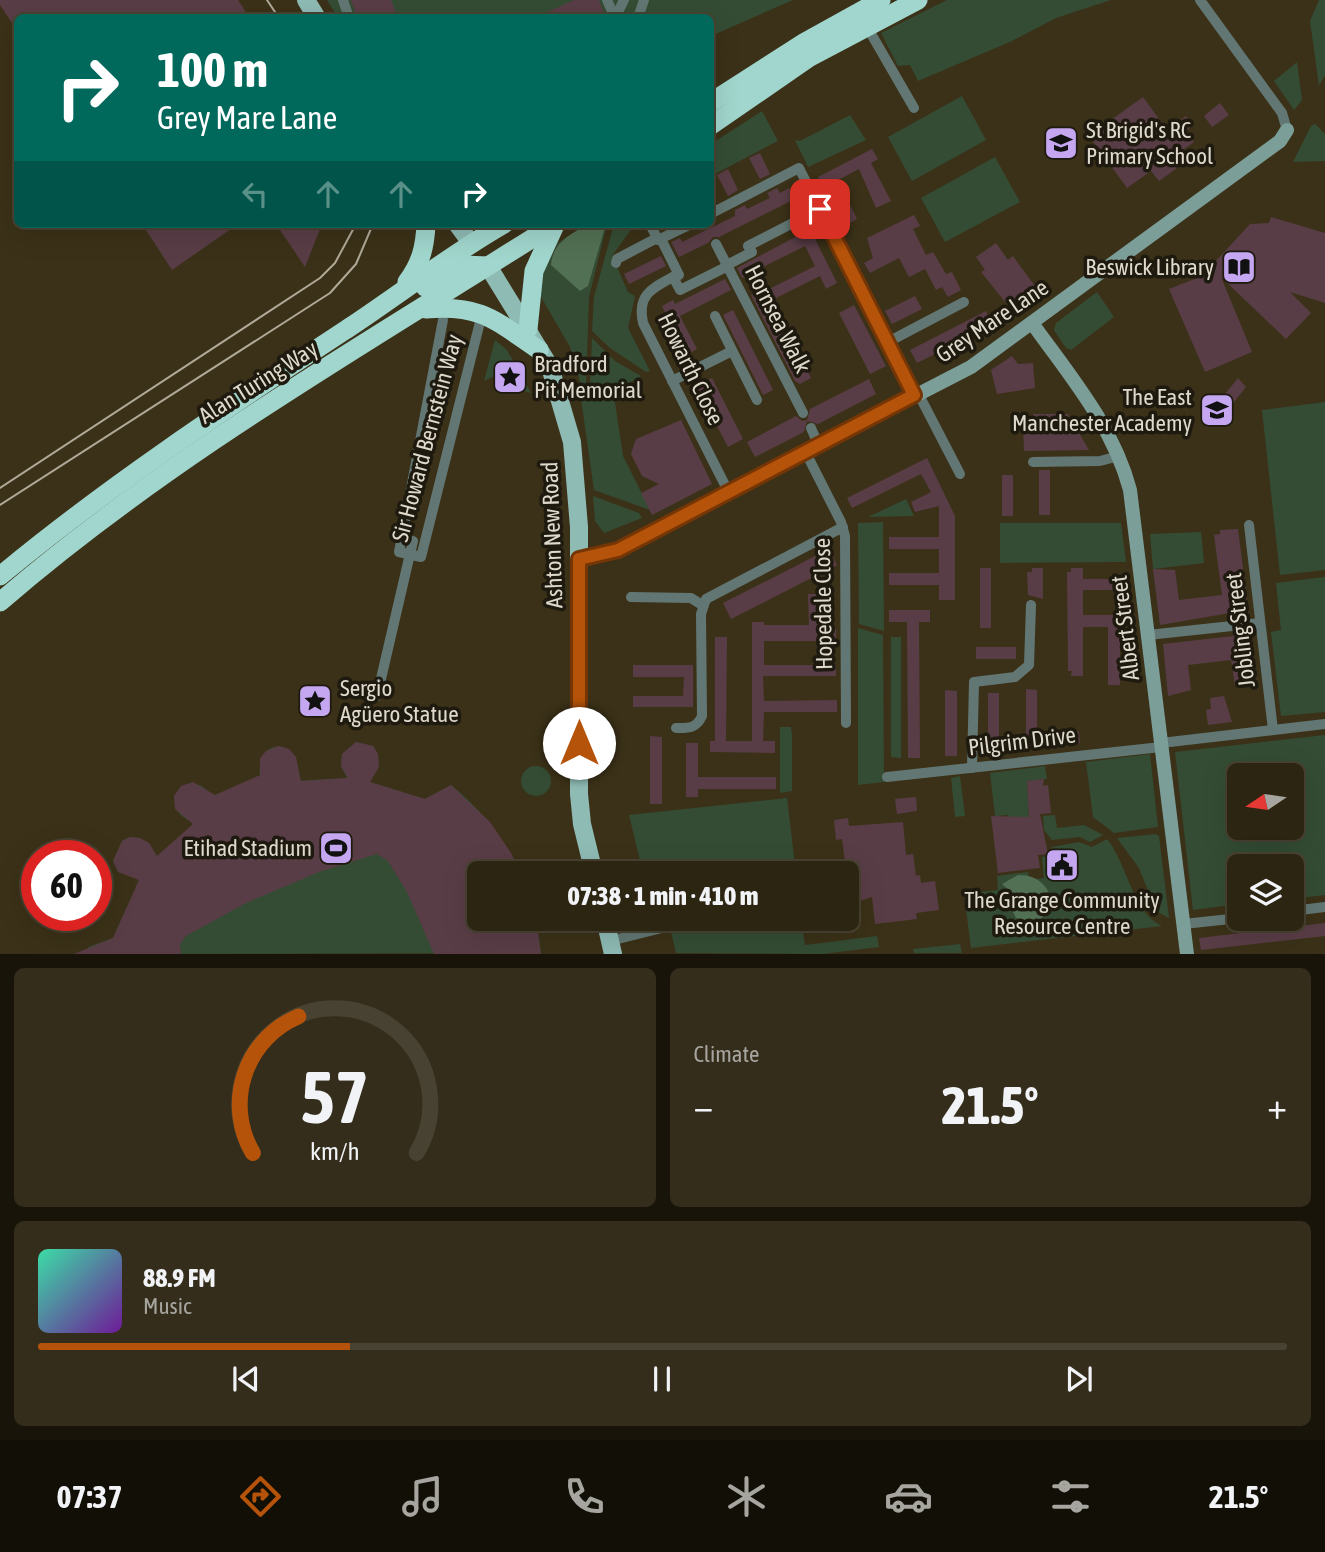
<!DOCTYPE html>
<html lang="en">
<head>
<meta charset="utf-8">
<style>
	:root { --surface:#2c2512; --page:#342d1b; --text:#f1f3f6; --muted:#a6a59f; --line:#484232; --accent:#b45309 }
	body { margin:0; font-family:"Asap Condensed",sans-serif; background:var(--page); color:var(--text); height:100vh; display:flex; flex-direction:column; font-size:26px; white-space:nowrap }
	* { box-sizing:border-box; margin:0 }
	p { font-size:23px; color:var(--muted) }
	.icon { flex:none; width:38px; height:38px; fill:none; stroke:currentColor; stroke-width:2; stroke-linecap:round; stroke-linejoin:round }
	.map { position:relative; height:954px; overflow:hidden }
	.panel { display:flex; flex-direction:column; gap:14px; padding:14px; background:#18140a; flex:1 }
	.panel>* { flex:none }
	.guide { position:absolute; left:14px; top:14px; width:700px; height:214px; border-radius:10px; box-shadow:0 7px 28px #0002,0 0 0 2px var(--line); background:#00695c; color:#fff; overflow:hidden }
	.needle { width:46px; rotate:257deg }
	.fabs { position:absolute; left:1227px; top:763px; display:grid; gap:14px }
	.fabs a { display:grid; place-items:center; width:77px; height:77px; border-radius:10px; background:var(--surface); box-shadow:0 7px 28px #0002,0 0 0 2px var(--line); font-size:35px }
	.speed { position:absolute; left:21px; top:840px; display:flex; gap:14px; font-size:35px; font-weight:700; text-align:center }
	.speed>* { display:grid; place-content:center; width:91px; height:91px; border-radius:50%; background:var(--surface); box-shadow:0 7px 28px #0002,0 0 0 2px var(--line); line-height:1 }
	.speed .limit { border:10px solid #d22; background:#fff; color:#111 }
	.pin { position:absolute; display:grid; place-items:center; width:60px; height:60px; color:#fff; margin:-30px; border-radius:14px; box-shadow:0 4px 10px #0006 }
	.me { position:absolute; width:77px; margin:-38px; rotate:0deg; stroke-linejoin:round; filter:drop-shadow(0 0 5px #0008) }
	.turn { display:flex; align-items:center; gap:24px; height:147px; padding:0 28px; font-size:32px }
	.turn .icon { width:91px; height:91px; stroke-width:2.5 }
	.turn b { display:block; font-size:49px; line-height:60px }
	.lanes { display:flex; align-items:center; height:66px; padding:0 28px; background:#0003; justify-content:center; gap:35px; direction:ltr }
	.lanes .off { opacity:.35 }
	.big { font-size:52px; font-weight:800; line-height:1.1 }
	.panel .card { flex:1; display:flex; flex-direction:column; justify-content:center; gap:10px; min-width:0; padding:0 24px; border-radius:10px; background:var(--page) }
	.panel .dial { align-items:center; gap:0 }
	.dial svg { height:182px; overflow:visible; fill:none; stroke:var(--line); stroke-width:7; stroke-linecap:round; text-anchor:middle }
	.dial text { fill:var(--text); stroke:none }
	.song { display:flex; align-items:center; gap:21px }
	.cover { width:84px; height:84px; border-radius:10px; background:linear-gradient(135deg,hsl(160 70% 55%),hsl(280 70% 35%)) }
	.played { height:7px; border-radius:4px; background:linear-gradient(90deg,var(--accent) 25%,var(--line) 25%) }
	.keys { display:flex; justify-content:space-around; direction:ltr }
	.heat { display:flex; justify-content:space-between; align-items:center; font-size:38px; direction:ltr }
	.panel .tiles { flex:1; display:grid; gap:14px; grid-template-columns:1fr 1fr }
	.card:last-child { grid-column:span 2 }
	.trip { position:absolute; left:467px; top:861px; width:392px; height:70px; border-radius:10px; background:var(--surface); box-shadow:0 7px 28px #0002,0 0 0 2px var(--line); font-weight:800; line-height:70px; text-align:center }
	.menu { display:flex; height:112px; justify-content:space-around; align-items:center; background:#120f07; color:var(--muted) }
	.menu .icon { width:49px; height:49px }
	.menu .active { color:var(--accent) }
	.menu b { font-size:32px; color:var(--text) }
	.map>svg:first-child { display:block }
	.green { fill:#344c34; fill-rule:evenodd }
	.forest { fill:#527053 }
	.building { fill:#593d46; fill-rule:evenodd }
	.lines { fill:none; stroke-linecap:round; stroke-linejoin:round }
	.street { stroke:#627773; stroke-width:10 }
	.secondary { stroke:#7b9e98; stroke-width:14 }
	.primary { stroke:#8ebbb4; stroke-width:18 }
	.highway { stroke:#a0d6cd; stroke-width:19 }
	.tram { stroke:#afa997; stroke-width:2 }
	.route-casing { stroke:#753606; stroke-width:18 }
	.route { stroke:#b45309; stroke-width:12 }
	.labels { text-anchor:middle; stroke-width:7; stroke-linejoin:round; paint-order:stroke }
	.poi-label { font-size:23px; fill:#ded9ca; stroke:#1e1a0f; text-anchor:start }
	.street-label { font-size:23px; fill:#ded9ca; stroke:#1e1a0f }
</style>
</head>
<body>
<div class="map">
<svg width="1325" height="954" viewBox="0 0 1325 954">
	<rect width="100%" height="100%" fill="#3b3118"/>
	<!-- green -->
	<g class="green">
		<polygon points="327,0 793,0 711,36 710,18 338,18"/>
		<polygon points="947,0 1111,0 1056,18 1012,41 918,81 910,65 898,66 881,33"/>
		<polygon points="1319,0 1325,0 1325,75 1319,86 1310,21"/>
		<polygon points="1297,62 1302,100 1294,110 1274,81"/>
		<polygon points="962,96 986,140 912,181 888,137"/>
		<polygon points="762,111 778,141 711,176 711,144"/>
		<polygon points="850,115 866,140 808,167 795,140 800,141"/>
		<polygon points="1315,124 1325,134 1325,161 1293,162 1311,126"/>
		<polygon points="995,157 1020,202 945,242 921,198"/>
		<polygon points="586,224 607,224 589,297 586,385 581,386 570,347 541,297 541,277 558,243"/>
		<polygon points="614,224 635,224 612,256 628,292 635,296 628,328 650,371 646,372 610,348 592,331 594,297"/>
		<polygon points="1097,292 1114,317 1071,350 1066,348 1054,330 1056,323"/>
		<polygon points="592,338 615,361 641,376 613,392 590,386"/>
		<polygon points="495,340 507,350 531,393 494,383 497,375 484,381"/>
		<polygon points="590,390 614,396 623,456 650,510 594,490 580,392"/>
		<polygon points="1325,402 1325,570 1280,575 1262,410"/>
		<polygon points="593,496 639,513 642,518 604,533 595,521"/>
		<polygon points="906,499 914,516 868,517"/>
		<polygon points="883,522 884,631 859,624 858,523"/>
		<polygon points="1000,523 1121,523 1126,562 1000,563"/>
		<polygon points="1201,532 1204,563 1153,569 1150,534"/>
		<polygon points="1325,577 1325,712 1281,716 1271,632 1281,630 1276,583"/>
		<polygon points="858,628 883,635 884,782 858,785"/>
		<polygon points="891,637 901,637 901,758 891,757"/>
		<polygon points="780,727 791,727 792,735 792,791 780,793"/>
		<path d="M1325 735V895L1292 899V866H1239V904L1193 910 1175 752ZM1239 775H1292V828H1239Z"/>
		<path d="M356 742 373 746 378 754 366 781 425 799 451 785C481 809 504 838 521 873H480V919H536L541 953 88 954V947L113 938 140 878 118 872 113 861 122 841 130 837 140 838 154 859 195 823C180 817 175 812 174 796 187 779 205 780 212 800L260 776C254 735 307 737 295 781L347 778 341 766 342 754Z"/>
		<polygon points="1150,754 1158,827 1114,833 1093,817 1086,762"/>
		<polygon points="1045,766 1047,779 1027,781 1029,817 1009,819 1008,815 995,816 990,773"/>
		<circle cx="536" cy="781" r="15"/>
		<polygon points="960,776 965,816 955,817 951,778"/>
		<polygon points="787,798 796,873 643,873 629,815"/>
		<polygon points="1055,815 1057,828 1084,825 1103,835 1090,842 1080,837 1052,840 1044,830 1043,816"/>
		<polygon points="1156,834 1159,836 1169,918 1156,911 1139,868 1117,838"/>
		<path d="M1107 839C1128 865 1132 912 1162 926L971 948 964 894 998 890 997 876 1028 872 1029 880 1044 878 1042 857 1049 856 1052 847 1079 842 1092 847Z"/>
		<polygon points="668,919 801,919 805,945 877,936 879,947 822,954 676,953"/>
		<polygon points="960,944 962,953 914,953 913,949"/>
	</g>
	<!-- forest -->
	<g class="forest">
		<path d="M589 224H606L588 286 580 291 551 265C553 242 571 234 589 224Z"/>
		<path d="M1018 875C1063 875 1060 934 1016 918L1012 910 1018 899 1002 884Z"/>
	</g>
	<!-- building -->
	<g class="building">
		<polygon points="0,0 238,0 250,18 18,18 18,32 0,5"/>
		<polygon points="351,0 391,0 398,18 357,18"/>
		<polygon points="574,0 599,0 606,18 534,18"/>
		<polygon points="1143,97 1167,130 1186,116 1193,125 1186,131 1194,142 1184,149 1191,158 1159,181 1151,171 1127,188 1089,136"/>
		<polygon points="1220,103 1229,115 1212,127 1204,116"/>
		<polygon points="872,149 878,159 871,163 891,201 876,208 859,169 838,180 857,219 848,224 828,185 823,187 818,177"/>
		<polygon points="760,153 770,174 760,179 749,158"/>
		<polygon points="728,169 738,190 728,196 717,175"/>
		<polygon points="777,188 780,193 789,188 795,199 719,237 713,237 708,243 679,257 671,242 680,238 682,242 735,216 735,210 745,205 747,209 770,198 767,193"/>
		<polygon points="914,215 920,226 913,229 926,255 933,252 946,274 952,272 961,290 948,297 942,287 936,290 925,269 909,277 899,258 870,273 864,263 873,258 867,238"/>
		<polygon points="1271,217 1325,233 1325,303 1290,292 1311,313 1286,339 1221,277 1252,352 1205,372 1169,289 1202,276 1250,224 1269,223"/>
		<polygon points="142,224 238,224 172,270"/>
		<polygon points="276,224 322,224 305,267"/>
		<path d="M810 229 837 283 826 289 820 276 772 300 811 378 800 384 795 381 751 295 755 293 746 276 742 278 737 268ZM805 246 815 266 767 290 757 270Z"/>
		<polygon points="996,243 1008,260 1013,256 1037,289 1010,308 981,272 985,270 976,257"/>
		<polygon points="661,256 666,266 629,284 624,274"/>
		<polygon points="725,279 731,290 680,316 697,349 686,355 662,306 673,300 675,304"/>
		<polygon points="915,296 922,309 892,324 885,311"/>
		<polygon points="854,305 886,366 870,374 839,313"/>
		<polygon points="733,310 773,390 763,395 723,315"/>
		<polygon points="986,311 993,325 917,363 910,350"/>
		<polygon points="1012,356 1018,364 1033,363 1035,388 997,394 991,370"/>
		<polygon points="712,378 743,439 728,447 696,386"/>
		<polygon points="1238,378 1246,387 1215,426 1206,418"/>
		<polygon points="869,379 876,394 818,424 807,421 804,432 755,457 747,442 796,416 802,421 807,420 810,409"/>
		<polygon points="1033,414 1068,414 1089,450 1024,451 1023,425 1033,425"/>
		<polygon points="681,420 712,484 652,515 641,493 659,484 642,476 631,454 636,439"/>
		<polygon points="927,458 955,516 955,600 939,600 939,585 889,585 889,573 939,573 939,549 889,549 889,537 939,537 939,506 915,512 911,502 931,492 921,474 852,508 847,498"/>
		<rect x="1039" y="470" width="11" height="45"/>
		<rect x="1002" y="475" width="11" height="41"/>
		<polygon points="1238,529 1249,614 1230,616 1230,613 1160,625 1153,569 1175,570 1179,600 1222,595 1214,535 1220,534 1220,530"/>
		<polygon points="829,549 837,565 731,619 723,603"/>
		<rect x="980" y="568" width="11" height="60"/>
		<polygon points="1032,568 1043,568 1043,599 1028,595 1027,572 1032,572"/>
		<polygon points="1071,568 1083,568 1083,579 1125,579 1125,590 1083,590 1083,615 1125,615 1125,627 1120,627 1120,685 1108,685 1108,627 1083,627 1083,676 1071,676 1072,671 1068,671 1067,572 1071,572"/>
		<polygon points="808,594 821,594 821,625 832,625 832,629 836,629 836,641 764,641 764,665 836,665 836,676 763,676 764,701 837,700 837,712 764,712 763,741 775,741 775,753 710,752 710,741 715,741 715,637 727,637 726,741 752,741 752,622 764,622 764,625 809,625"/>
		<polygon points="889,610 930,610 930,622 919,622 920,758 908,758 907,622 889,622"/>
		<polygon points="1251,634 1257,683 1235,686 1231,660 1188,665 1191,690 1168,696 1163,644"/>
		<rect x="976" y="647" width="40" height="12"/>
		<polygon points="633,665 693,665 693,707 633,707 633,696 683,696 684,677 633,677"/>
		<polygon points="1026,689 1037,690 1037,731 1079,731 1080,743 1037,742 1037,749 1026,749"/>
		<polygon points="945,690 957,691 957,756 945,756"/>
		<rect x="988" y="693" width="11" height="60"/>
		<polygon points="1224,696 1232,722 1208,725 1206,710 1211,709 1210,698"/>
		<polygon points="650,736 662,737 662,804 650,804"/>
		<polygon points="356,742 373,746 378,754 379,767 370,782 425,799 451,785 490,822 511,853 521,873 480,873 480,919 536,919 541,954 434,954 407,892 388,861 377,854 319,872 246,903 186,936 180,944 181,954 74,954 113,938 139,880 118,872 113,861 122,841 130,837 140,838 149,843 157,856 193,824 175,809 174,796 181,786 193,782 215,795 260,775 260,758 266,751 279,746 289,749 296,757 301,781 348,778 341,766 342,754"/>
		<polygon points="686,743 698,743 698,777 776,777 776,789 698,789 698,797 686,797"/>
		<polygon points="1044,779 1043,786 1048,785 1051,813 1040,814 1048,854 1038,855 1040,868 998,873 991,816 1029,817 1027,781"/>
		<polygon points="916,797 917,811 897,814 895,799"/>
		<polygon points="848,818 849,826 903,822 906,855 913,854 916,876 920,875 921,883 935,881 939,910 916,913 917,919 875,924 872,897 860,901 850,895 855,877 847,878 842,839 836,840 834,820"/>
		<polygon points="1325,923 1325,936 1201,950 1199,938"/>
	</g>
	<g class="lines">
		<!-- street -->
		<g class="street">
			<polyline points="343,0 349,18"/>
			<polyline points="607,0 615,18"/>
			<polyline points="1200,0 1282,113 1287,130"/>
			<polyline points="615,18 624,0"/>
			<polyline points="638,18 644,0"/>
			<polyline points="866,25 914,108"/>
			<polyline points="710,214 799,168 820,209"/>
			<polyline points="650,224 658,240 691,224"/>
			<polyline points="661,239 679,275 673,277 680,290 728,266"/>
			<polyline points="716,244 803,413"/>
			<polyline points="616,263 617,259 657,238"/>
			<polyline points="727,265 752,252 748,246 820,209 914,395"/>
			<path d="M673 277C651 289 637 295 643 323L728 491"/>
			<polyline points="715,316 757,400"/>
			<polyline points="443,320 399,552 421,557 480,322"/>
			<polyline points="888,342 964,302"/>
			<polyline points="672,381 732,351"/>
			<polyline points="918,393 960,474"/>
			<polyline points="811,428 818,444"/>
			<polyline points="805,451 841,522 845,536 846,723"/>
			<polyline points="1033,462 1100,461 1119,456"/>
			<polyline points="1249,525 1273,730"/>
			<polyline points="631,597 691,598 702,605"/>
			<polyline points="1148,635 1260,623"/>
			<polyline points="377,696 413,541"/>
			<path d="M676 728C688 728 696 729 702 716L701 614 706 599 843 527"/>
			<polyline points="1161,743 1325,724"/>
			<polyline points="972,768 974,682 1015,677 1029,665 1031,605"/>
			<polyline points="887,777 1161,747"/>
			<polyline points="1292,911 1325,907"/>
			<polyline points="1184,924 1239,918"/>
			<polyline points="610,941 670,926"/>
		</g>
		<!-- secondary -->
		<g class="secondary">
			<path d="M1032 323C1070 376 1113 426 1130 490L1187 954"/>
			<polyline points="579,559 618,549 971,367 1280,141 1287,130"/>
		</g>
		<!-- primary -->
		<g class="primary">
			<polyline points="306,0 317,18"/>
			<polyline points="457,224 471,243"/>
			<polyline points="488,266 550,367 572,442 579,527 579,794 582,824 594,873"/>
			<polyline points="605,919 613,954"/>
		</g>
		<!-- highway -->
		<g class="highway">
			<polyline points="710,103 805,42 881,0"/>
			<polyline points="710,126 810,57 918,0"/>
			<path d="M407 282C421 263 425 247 426 224"/>
			<polyline points="425,287 463,265 488,266"/>
			<path d="M426 309C481 304 496 321 539 350"/>
			<polyline points="528,329 534,271 555,225"/>
			<path d="M0 576C111 484 230 406 350 327 401 293 450 255 504 224"/>
			<path d="M0 602C170 455 366 344 555 224"/>
		</g>
		<!-- tram -->
		<g class="tram">
			<polyline points="267,0 279,18"/>
			<polyline points="0,488 320,278 335,263 356,224"/>
			<polyline points="0,505 330,293 356,264 373,224"/>
		</g>
	</g>
	<g class="lines">
		<!-- route casing -->
		<g class="route-casing">
			<polyline id="route" points="579,743 579,559 618,550 914,395 820,209"/>
		</g>
		<!-- route -->
		<use href="#route" class="route"/>
	</g>
	<!-- icons -->
	<defs>
		<g id="school-square" transform="scale(1.75)"><rect x="-9" y="-9" width="18" height="18" rx="4" fill="#c5a7f1" stroke="#1e1a0f"/><path d="M0-5L7-2L0 1L-7-2ZM-4 1L0 2.5L4 1V4Q0 6-4 4Z" fill="#111"/></g>
		<g id="library-square" transform="scale(1.75)"><rect x="-9" y="-9" width="18" height="18" rx="4" fill="#c5a7f1" stroke="#1e1a0f"/><path d="M-6-4Q-3-5.5-.7-3.5V5Q-3 3-6 4ZM6-4Q3-5.5 .7-3.5V5Q3 3 6 4Z" fill="#111"/></g>
		<g id="sight-square" transform="scale(1.75)"><rect x="-9" y="-9" width="18" height="18" rx="4" fill="#c5a7f1" stroke="#1e1a0f"/><path d="M0-6L1.8-2.2L6-1.7L2.9 1.2L3.7 5.4L0 3.3L-3.7 5.4L-2.9 1.2L-6-1.7L-1.8-2.2Z" fill="#111"/></g>
		<g id="stadium-square" transform="scale(1.75)"><rect x="-9" y="-9" width="18" height="18" rx="4" fill="#c5a7f1" stroke="#1e1a0f"/><path d="M0-5a6.5 5 0 1 0 0 10a6.5 5 0 1 0 0-10ZM-3.5-1.8h7v3.6h-7Z" fill="#111"/></g>
		<g id="civic-square" transform="scale(1.75)"><rect x="-9" y="-9" width="18" height="18" rx="4" fill="#c5a7f1" stroke="#1e1a0f"/><path d="M-.6-6.5H3V-4.5H.6V-3L4-1V1h2V6H-6V1h2V-1L-.6-3ZM-1.2 2.5V6h2.4V2.5Z" fill="#111"/></g>
	</defs>
	<g fill-rule="evenodd">
		<use href="#school-square" x="1061" y="143"/>
		<use href="#library-square" x="1239" y="267"/>
		<use href="#sight-square" x="510" y="377"/>
		<use href="#school-square" x="1217" y="410"/>
		<use href="#sight-square" x="315" y="701"/>
		<use href="#stadium-square" x="336" y="848"/>
		<use href="#civic-square" x="1062" y="865"/>
	</g>
	<g class="labels">
		<!-- poi labels -->
		<g class="poi-label">
			<text x="1086" y="138">St Brigid's RC<tspan x="1086" dy="26">Primary School</tspan></text>
			<text x="1214" y="275" text-anchor="end">Beswick Library</text>
			<text x="534" y="372">Bradford<tspan x="534" dy="26">Pit Memorial</tspan></text>
			<text x="1192" y="405" text-anchor="end">The East<tspan x="1192" dy="26">Manchester Academy</tspan></text>
			<text x="340" y="696">Sergio<tspan x="340" dy="26">Agüero Statue</tspan></text>
			<text x="312" y="856" text-anchor="end">Etihad Stadium</text>
			<text x="1062" y="908" text-anchor="middle">The Grange Community<tspan x="1062" dy="26">Resource Centre</tspan></text>
		</g>
		<!-- street labels -->
		<g class="street-label">
			<text transform="translate(778 319) rotate(63)" y="8">Hornsea Walk</text>
			<text transform="translate(992 321) rotate(-34)" y="8">Grey Mare Lane</text>
			<text transform="translate(691 369) rotate(64)" y="8">Howarth Close</text>
			<text transform="translate(258 382) rotate(-32)" y="8">Alan Turing Way</text>
			<text transform="translate(427 438) rotate(-75)" y="8">Sir Howard Bernstein Way</text>
			<text transform="translate(552 535) rotate(-92)" y="8">Ashton New Road</text>
			<text transform="translate(823 604) rotate(-91)" y="8">Hopedale Close</text>
			<text transform="translate(1125 628) rotate(-97)" y="8">Albert Street</text>
			<text transform="translate(1240 630) rotate(-97)" y="8">Jobling Street</text>
			<text transform="translate(1022 741) rotate(-7)" y="8">Pilgrim Drive</text>
		</g>
	</g>
</svg>
<div class="fabs">
<a><svg class="needle" viewBox="-14 -14 28 28"><path d="M0-13l5 13h-10z" fill="#e53935"/><path d="M0 13l5-13h-10z" fill="#a6a59f"/></svg></a>
<a><svg class="icon" aria-label="layers" viewBox="0 0 24 24"><path d="M12 4l9 5-9 5-9-5zM3 14l9 5 9-5"/></svg></a>
</div>
<div class="speed"><div class="limit">60</div></div>
<div class="pin" style="left:820px;top:209px;background:#d93025"><svg class="icon" aria-label="arrive" viewBox="0 0 24 24"><path d="M6 21V4h12l-3 4 3 4H6"/></svg></div>
<svg class="me" style="left:579px;top:743px" viewBox="-20 -20 40 40"><circle r="19" fill="#fff"/><path d="M0-13L10 11 0 6-10 11z" fill="#b45309"/></svg>
<div class="trip">07:38 · 1 min · 410 m</div>
<div class="guide">
<div class="turn"><svg class="icon" aria-label="right" viewBox="0 0 24 24"><path d="M7 20v-9h11M14 6l5 5-5 5"/></svg><div><b>100 m</b>Grey Mare Lane</div></div>
<div class="lanes"><svg class="icon off" aria-label="left" viewBox="0 0 24 24"><path d="M17 20v-9H6M10 6l-5 5 5 5"/></svg><svg class="icon off" aria-label="ahead" viewBox="0 0 24 24"><path d="M12 20V5M6 11l6-6 6 6"/></svg><svg class="icon off" aria-label="ahead" viewBox="0 0 24 24"><path d="M12 20V5M6 11l6-6 6 6"/></svg><svg class="icon" aria-label="right" viewBox="0 0 24 24"><path d="M7 20v-9h11M14 6l5 5-5 5"/></svg></div>
</div>
</div>
<section class="panel">
<div class="tiles">
<div class="card dial"><svg viewBox="0 0 100 80">
<path d="M14 69A42 42 0 1 1 86 69"/>
<path d="M14 69A42 42 0 0 1 34 9" stroke="#b45309"/>
<text x="50" y="56" font-size="32" font-weight="700">57</text>
<text x="50" y="72" font-size="11">km/h</text>
</svg></div>
<div class="card"><p>Climate</p>
<div class="heat"><a>−</a><b class="big">21.5°</b><a>+</a></div>
</div>
<div class="card">
<div class="song"><i class="cover"></i><div><b>88.9 FM</b><p>Music</p></div></div>
<div class="played"></div>
<div class="keys"><svg class="icon" aria-label="previous" viewBox="0 0 24 24"><path d="M18 5L8 12l10 7zM5 5v14"/></svg><svg class="icon" aria-label="pause" viewBox="0 0 24 24"><path d="M8 5v14M16 5v14"/></svg><svg class="icon" aria-label="next" viewBox="0 0 24 24"><path d="M6 5l10 7-10 7zM19 5v14"/></svg></div>
</div>
</div>
</section>
<nav class="menu">
<b>07:37</b>
<svg class="icon active" aria-label="directions" viewBox="0 0 24 24"><path d="M12 3l9 9-9 9-9-9zM9 14v-3h6M13 9l2 2-2 2"/></svg>
<svg class="icon" aria-label="music" viewBox="0 0 24 24"><path d="M9 18V5l10-2v13"/><circle cx="6" cy="18" r="3"/><circle cx="16" cy="16" r="3"/></svg>
<svg class="icon" aria-label="phone" viewBox="0 0 24 24"><path d="M5 4h4l2 5-3 2q2 4 5 5l2-3 5 2v4C11 20 4 13 5 4z"/></svg>
<svg class="icon" aria-label="climate" viewBox="0 0 24 24"><path d="M12 3v18M4 7l16 10M4 17L20 7"/></svg>
<svg class="icon" aria-label="car" viewBox="0 0 24 24"><path d="M5 17H2v-5l4-1 3-4h7l3 4 3 1v5h-3M9 17h6M6 11h13"/><circle cx="7" cy="17" r="2"/><circle cx="17" cy="17" r="2"/></svg>
<svg class="icon" aria-label="filters" viewBox="0 0 24 24"><path d="M4 7h16M4 17h16"/><circle cx="9" cy="7" r="2"/><circle cx="15" cy="17" r="2"/></svg>
<b>21.5°</b>
</nav>
</body>
</html>
